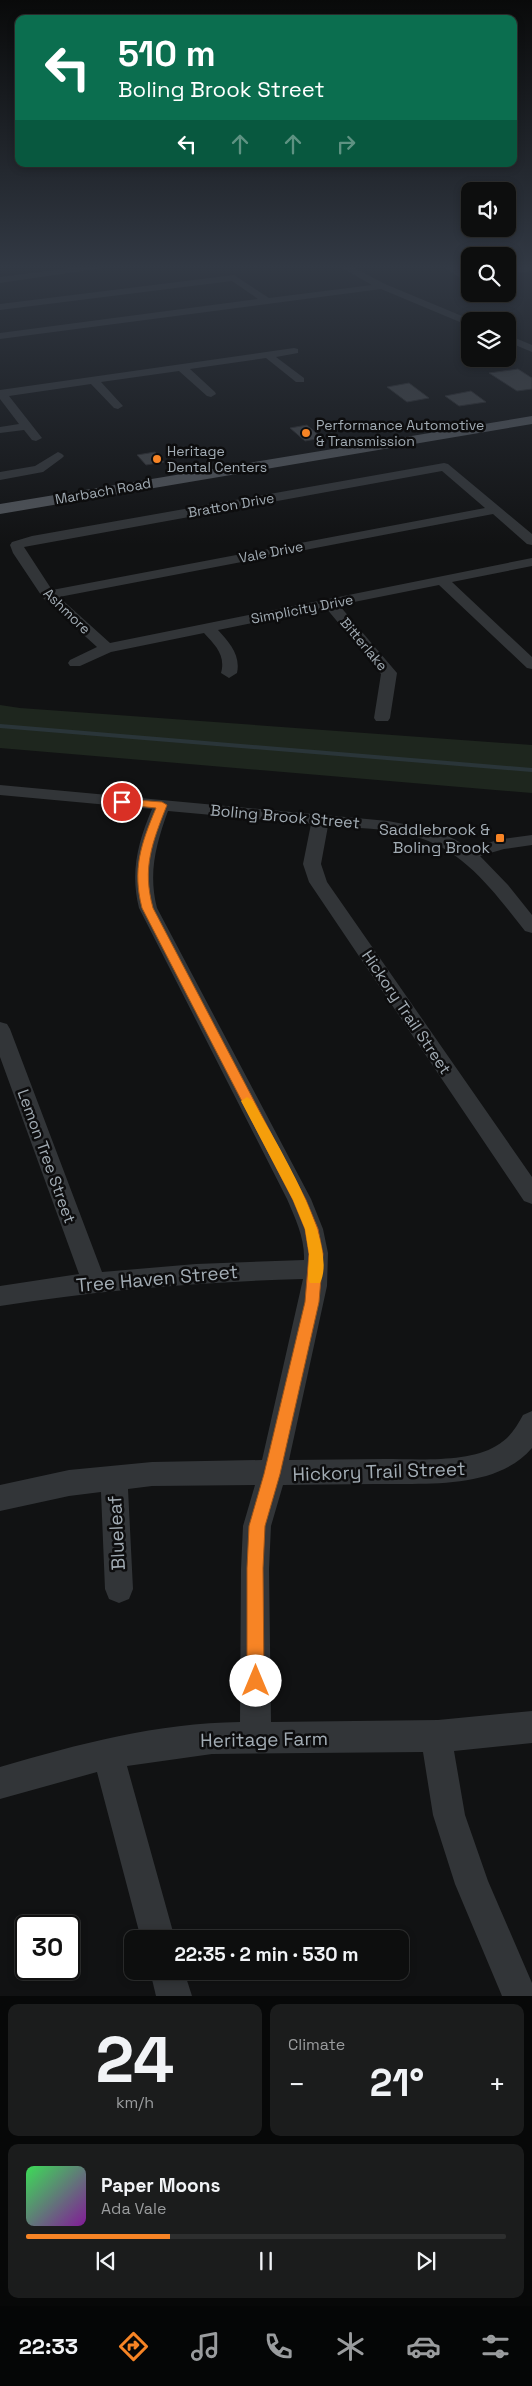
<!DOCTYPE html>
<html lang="en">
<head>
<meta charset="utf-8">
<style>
	:root { --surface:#0d0e0e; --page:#1b1c1c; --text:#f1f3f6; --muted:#9a9c9e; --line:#2d2e2e; --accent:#f78425 }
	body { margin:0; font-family:"Space Grotesk",sans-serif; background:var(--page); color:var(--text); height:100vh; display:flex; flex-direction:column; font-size:19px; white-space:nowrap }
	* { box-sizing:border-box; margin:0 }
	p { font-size:16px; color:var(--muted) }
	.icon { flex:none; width:28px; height:28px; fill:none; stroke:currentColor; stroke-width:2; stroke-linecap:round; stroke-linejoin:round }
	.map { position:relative; height:1996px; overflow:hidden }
	.panel { display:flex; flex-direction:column; gap:8px; padding:8px; background:#070808; flex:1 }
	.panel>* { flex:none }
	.hud { position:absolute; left:15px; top:15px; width:502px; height:152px; border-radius:10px; box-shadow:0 2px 8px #0003,0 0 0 1px var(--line); background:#0b6e4f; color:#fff; overflow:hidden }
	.fabs { position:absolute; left:461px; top:182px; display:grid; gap:10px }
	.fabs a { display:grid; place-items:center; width:55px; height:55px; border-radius:10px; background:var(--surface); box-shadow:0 2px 8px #0003,0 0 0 1px var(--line); font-size:25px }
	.speed { position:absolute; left:15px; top:1915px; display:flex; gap:10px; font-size:25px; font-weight:700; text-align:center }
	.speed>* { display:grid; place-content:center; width:65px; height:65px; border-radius:50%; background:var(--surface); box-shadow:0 2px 8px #0003,0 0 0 1px var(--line); line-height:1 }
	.speed .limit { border:2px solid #111; border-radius:8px; background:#fff; color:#111 }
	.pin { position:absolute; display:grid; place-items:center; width:42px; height:42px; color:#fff; margin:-21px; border:2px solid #fff; border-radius:50%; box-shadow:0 1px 5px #0007 }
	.me { position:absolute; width:55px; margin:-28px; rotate:0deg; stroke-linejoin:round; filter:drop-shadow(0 0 4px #0008) }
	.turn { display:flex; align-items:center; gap:18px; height:105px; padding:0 20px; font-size:22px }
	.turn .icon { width:65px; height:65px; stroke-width:2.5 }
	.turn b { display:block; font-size:35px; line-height:42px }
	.lanes { display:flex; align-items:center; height:48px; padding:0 20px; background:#0003; justify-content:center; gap:25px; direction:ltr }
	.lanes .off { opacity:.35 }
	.big { font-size:38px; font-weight:800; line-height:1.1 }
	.panel .tile { flex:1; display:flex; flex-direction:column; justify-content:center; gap:8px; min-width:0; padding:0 18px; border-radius:10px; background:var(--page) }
	.panel .dial { align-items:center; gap:0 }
	.dial b { font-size:65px; line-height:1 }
	.song { display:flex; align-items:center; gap:15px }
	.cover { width:60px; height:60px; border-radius:8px; background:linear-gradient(135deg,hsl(130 70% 55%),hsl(290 70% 35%)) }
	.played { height:5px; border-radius:2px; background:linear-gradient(90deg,var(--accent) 30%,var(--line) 30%) }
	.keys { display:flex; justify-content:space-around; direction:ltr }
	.heat { display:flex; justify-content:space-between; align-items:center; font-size:28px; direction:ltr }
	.panel .tiles { flex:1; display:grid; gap:8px; grid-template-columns:1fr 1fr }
	.tile:last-child { grid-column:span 2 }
	.trip { position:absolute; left:124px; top:1930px; width:285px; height:50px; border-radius:10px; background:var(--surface); box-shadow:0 2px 8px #0003,0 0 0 1px var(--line); font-weight:800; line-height:50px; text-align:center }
	.tab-bar { display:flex; height:80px; justify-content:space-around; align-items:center; background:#050606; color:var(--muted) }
	.tab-bar .icon { width:35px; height:35px }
	.tab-bar .selected { color:var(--accent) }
	.tab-bar b { font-size:22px; color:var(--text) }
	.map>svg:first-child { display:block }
	.green { fill:#1e261e }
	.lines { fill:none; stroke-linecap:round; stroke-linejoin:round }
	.stream { stroke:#2a3539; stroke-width:4 }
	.building { fill:#404346; stroke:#2b2c2f }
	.minor { fill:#323538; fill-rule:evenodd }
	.major { fill:#4e5257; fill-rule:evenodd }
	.route { fill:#f78425; stroke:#a15618 }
	.slow { fill:#f59e0b }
	.poi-dot { fill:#f78425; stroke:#0d0d0e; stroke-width:2 }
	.labels { text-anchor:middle; stroke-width:5; stroke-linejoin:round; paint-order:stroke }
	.far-poi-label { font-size:14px; fill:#a2acb4; stroke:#0d0d0e; text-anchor:start }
	.far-street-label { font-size:14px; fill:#a2acb4; stroke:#0d0d0e }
	.street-label { font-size:16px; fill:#a2acb4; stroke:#0d0d0e }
	.poi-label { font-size:16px; fill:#a2acb4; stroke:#0d0d0e; text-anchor:end }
	.near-street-label { font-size:19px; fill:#a2acb4; stroke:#0d0d0e }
</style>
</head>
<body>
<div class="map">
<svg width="532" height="1996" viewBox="0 0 532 1996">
	<rect width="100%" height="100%" fill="#111213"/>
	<!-- green -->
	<polygon class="green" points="0,705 20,708 532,745 532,793 0,748"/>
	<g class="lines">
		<!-- stream -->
		<polyline class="stream" points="0,726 532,770"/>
	</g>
	<!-- building -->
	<g class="building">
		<polygon points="518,369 532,378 532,389 517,391 489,373"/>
		<polygon points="409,383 429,398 407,402 387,387"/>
		<polygon points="471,391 486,402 459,406 445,396"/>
		<polygon points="307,425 322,438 305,441 290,428"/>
		<polygon points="155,452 164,462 146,465 137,455"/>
	</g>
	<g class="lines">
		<!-- minor -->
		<g class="minor">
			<polygon points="94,265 123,265 0,283 0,277"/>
			<polygon points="337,265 349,265 385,284 474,321 470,321 470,326 467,325 381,289 0,339 0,333 258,299 232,281 0,310 0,304 234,275 269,298 372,285"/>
			<polygon points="441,265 452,265 466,274 470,273 470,279 462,279"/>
			<polygon points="531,265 532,271 508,274 508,268"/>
			<polygon points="508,335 532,345 532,352 508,342"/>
			<polygon points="294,348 298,349 298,353 276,357 304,378 304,382 296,382 266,358 190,369 215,392 216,394 211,397 207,396 179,371 101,382 123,406 118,409 114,408 91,384 9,396 42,438 36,441 32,440 24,430 0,433 0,427 19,424 0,399 0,390"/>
			<polygon points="58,452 62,454 64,456 62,458 43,472 0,480 0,472 35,466"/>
			<path d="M444 463 448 464 532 534V545L527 544 493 514 59 597 110 643 532 558V566L452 582 532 657V669L527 668 439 585 339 605 397 673 390 718 388 721H376L374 718 381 674 326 608 218 630C229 642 241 655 237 673L229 678 221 673C226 655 215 645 204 633L111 652 80 666H70L68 663 70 660 97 647 43 598 13 553 10 545 12 542 32 536ZM442 471 485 508 52 590 24 547Z"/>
			<path d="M0 785 388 821C416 826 445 831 469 848L502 839 532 835V845L504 849 480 856 508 885 532 915V933L525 931C494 892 464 849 413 836 386 828 356 828 328 826L321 864 327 882 532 1177V1204L524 1201 309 882 303 864 311 824 168 811C156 844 148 873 157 908L311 1199 323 1229 328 1253 327 1286 289 1460C321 1460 353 1459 385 1459 417 1459 468 1463 496 1446 509 1439 516 1428 523 1415L532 1411V1448C496 1490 426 1483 375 1484 344 1484 313 1485 283 1485L271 1526 269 1569 271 1722 438 1720 532 1711V1743L454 1751 465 1815 488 1881 532 1983V1996H502L455 1884 433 1815 423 1752 212 1754 127 1766 175 1939H141L97 1772 0 1799V1767C78 1744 158 1723 240 1722L241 1569 243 1526 255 1485 152 1486 128 1489 133 1589 129 1599 119 1603 109 1599 105 1589 101 1492 69 1496 0 1511V1485L69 1470 152 1462 262 1460 303 1279C201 1282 101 1290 0 1306V1286L79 1274 0 1057V1022L7 1024 10 1029 102 1272 196 1264 304 1260C305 1238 295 1218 287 1199L139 908C130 872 138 842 152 809L0 795Z"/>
			<polygon points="150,1971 184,1971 192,1996 156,1996"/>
		</g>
		<!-- major -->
		<polygon class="major" points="532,416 532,424 0,514 0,504"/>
	</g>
	<!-- sky -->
	<linearGradient id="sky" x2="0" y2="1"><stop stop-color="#090a0a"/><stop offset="0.49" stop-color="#323944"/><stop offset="1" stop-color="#323944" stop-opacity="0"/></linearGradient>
	<rect width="532" height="545" fill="url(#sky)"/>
	<!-- route -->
	<path class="route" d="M122 799 162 802 167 805C152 843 142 868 153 908L306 1200 318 1229 323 1254 319 1302 280 1474 265 1526 263 1568 264 1681 262 1687 256 1690 250 1687 247 1681V1568L249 1526 264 1474 305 1302 309 1254 305 1229 293 1200 142 908C132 869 141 844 156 808L119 804 118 802Z"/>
	<!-- slow -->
	<path class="slow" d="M247 1097 253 1101C273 1138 340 1243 320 1283H310L308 1279 309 1254 305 1229 293 1200 241 1101Z"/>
	<!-- markers -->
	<g class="poi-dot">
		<circle cx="306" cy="433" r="5"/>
		<circle cx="157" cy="459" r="5"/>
		<rect x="495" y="833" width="10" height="10" rx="2.5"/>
	</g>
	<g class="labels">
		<!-- far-poi labels -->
		<g class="far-poi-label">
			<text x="316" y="430">Performance Automotive<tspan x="316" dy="16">&amp; Transmission</tspan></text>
			<text x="167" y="456">Heritage<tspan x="167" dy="16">Dental Centers</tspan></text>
		</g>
		<!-- far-street labels -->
		<g class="far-street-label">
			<text transform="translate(103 491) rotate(-10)" y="5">Marbach Road</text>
			<text transform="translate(231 505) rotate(-10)" y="5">Bratton Drive</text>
			<text transform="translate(271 552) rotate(-11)" y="5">Vale Drive</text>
			<text transform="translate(302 609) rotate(-11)" y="5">Simplicity Drive</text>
			<text transform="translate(67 611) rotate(44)" y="5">Ashmore</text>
			<text transform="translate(364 644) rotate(50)" y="5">Bitterlake</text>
		</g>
		<!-- street labels -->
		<g class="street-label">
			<text transform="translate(285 816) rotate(5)" y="6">Boling Brook Street</text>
			<text transform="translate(407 1012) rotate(56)" y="6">Hickory Trail Street</text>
			<text transform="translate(47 1156) rotate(70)" y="6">Lemon Tree Street</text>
		</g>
		<!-- poi labels -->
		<g class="poi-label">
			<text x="490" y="835">Saddlebrook &amp;<tspan x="490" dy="18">Boling Brook</tspan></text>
		</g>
		<!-- near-street labels -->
		<g class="near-street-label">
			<text transform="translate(157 1278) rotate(-5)" y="7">Tree Haven Street</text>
			<text transform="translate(379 1471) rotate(-2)" y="7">Hickory Trail Street</text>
			<text transform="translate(116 1533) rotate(-93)" y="7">Blueleaf</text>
			<text transform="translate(264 1739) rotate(-1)" y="7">Heritage Farm</text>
		</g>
	</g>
</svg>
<div class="fabs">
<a><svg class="icon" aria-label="sound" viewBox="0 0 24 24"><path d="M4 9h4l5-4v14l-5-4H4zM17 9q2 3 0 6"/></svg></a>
<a><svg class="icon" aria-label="search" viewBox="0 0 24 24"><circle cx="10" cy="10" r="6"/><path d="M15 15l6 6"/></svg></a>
<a><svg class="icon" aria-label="layers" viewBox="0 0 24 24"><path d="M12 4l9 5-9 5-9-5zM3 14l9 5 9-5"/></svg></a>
</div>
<div class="speed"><div class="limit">30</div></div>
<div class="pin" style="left:122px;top:802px;background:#d93025"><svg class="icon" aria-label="arrive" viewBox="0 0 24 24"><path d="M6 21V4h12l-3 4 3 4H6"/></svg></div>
<svg class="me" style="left:256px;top:1681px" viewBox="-20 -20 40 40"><circle r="19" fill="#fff"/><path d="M0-13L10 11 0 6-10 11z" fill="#f78425"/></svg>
<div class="trip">22:35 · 2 min · 530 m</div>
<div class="hud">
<div class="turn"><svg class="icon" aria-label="left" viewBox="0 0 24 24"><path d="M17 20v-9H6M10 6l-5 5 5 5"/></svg><div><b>510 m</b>Boling Brook Street</div></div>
<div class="lanes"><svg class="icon" aria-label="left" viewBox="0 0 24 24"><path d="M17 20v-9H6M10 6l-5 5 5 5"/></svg><svg class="icon off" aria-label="ahead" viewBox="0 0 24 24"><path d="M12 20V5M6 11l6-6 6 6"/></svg><svg class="icon off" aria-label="ahead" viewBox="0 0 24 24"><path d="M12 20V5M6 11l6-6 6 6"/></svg><svg class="icon off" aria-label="right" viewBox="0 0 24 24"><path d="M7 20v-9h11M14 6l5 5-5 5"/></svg></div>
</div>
</div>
<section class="panel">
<div class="tiles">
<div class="tile dial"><b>24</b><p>km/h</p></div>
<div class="tile"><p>Climate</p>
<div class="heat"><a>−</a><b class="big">21°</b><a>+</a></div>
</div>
<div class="tile">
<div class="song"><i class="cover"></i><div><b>Paper Moons</b><p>Ada Vale</p></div></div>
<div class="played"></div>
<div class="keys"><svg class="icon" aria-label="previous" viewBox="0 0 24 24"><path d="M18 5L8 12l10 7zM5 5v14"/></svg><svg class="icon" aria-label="pause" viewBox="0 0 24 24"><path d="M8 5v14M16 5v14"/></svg><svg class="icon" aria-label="next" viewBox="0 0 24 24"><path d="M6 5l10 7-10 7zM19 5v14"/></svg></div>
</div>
</div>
</section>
<nav class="tab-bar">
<b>22:33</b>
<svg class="icon selected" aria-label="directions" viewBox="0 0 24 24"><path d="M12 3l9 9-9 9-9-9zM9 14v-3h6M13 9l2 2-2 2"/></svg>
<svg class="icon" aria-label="music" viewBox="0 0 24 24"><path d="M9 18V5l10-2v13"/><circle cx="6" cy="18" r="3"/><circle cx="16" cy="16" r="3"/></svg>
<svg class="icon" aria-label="phone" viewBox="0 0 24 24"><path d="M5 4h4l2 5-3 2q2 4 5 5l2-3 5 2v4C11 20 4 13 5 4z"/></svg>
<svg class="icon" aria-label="climate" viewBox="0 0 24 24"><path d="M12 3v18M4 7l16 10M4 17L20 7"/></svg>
<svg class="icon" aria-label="car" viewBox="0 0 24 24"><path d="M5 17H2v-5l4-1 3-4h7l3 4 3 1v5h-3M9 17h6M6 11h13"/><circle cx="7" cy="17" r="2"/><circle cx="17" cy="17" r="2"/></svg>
<svg class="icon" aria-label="filters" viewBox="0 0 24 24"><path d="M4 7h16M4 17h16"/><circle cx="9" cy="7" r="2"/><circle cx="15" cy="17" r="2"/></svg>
</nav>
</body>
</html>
